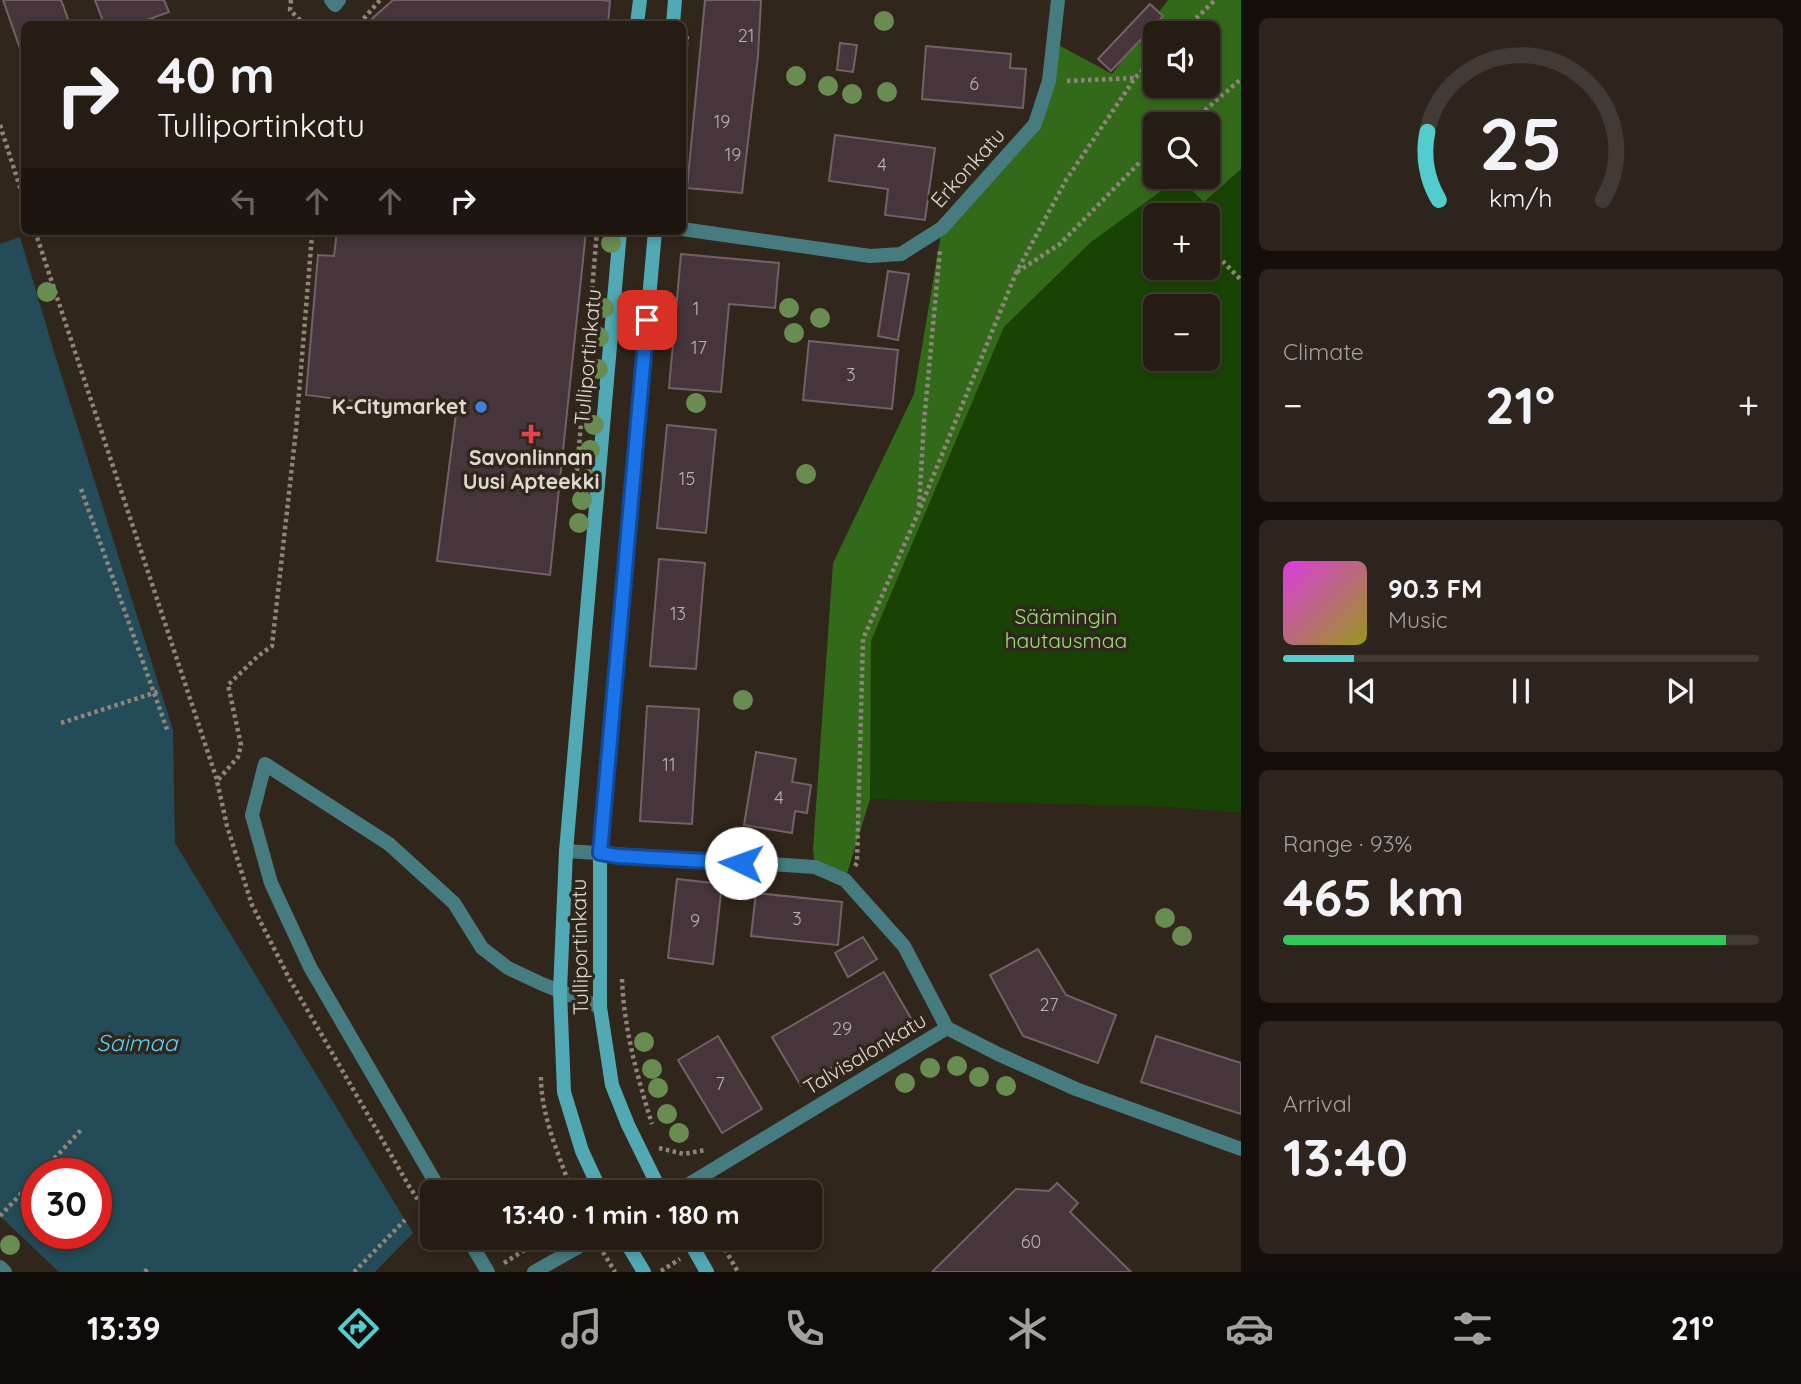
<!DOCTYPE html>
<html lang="en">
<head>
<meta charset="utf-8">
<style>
	:root { --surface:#251c14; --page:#2d251d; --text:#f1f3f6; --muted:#a3a1a0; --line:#423a34; --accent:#53cdcb }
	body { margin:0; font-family:Quicksand,sans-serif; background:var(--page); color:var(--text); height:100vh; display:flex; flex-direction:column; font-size:26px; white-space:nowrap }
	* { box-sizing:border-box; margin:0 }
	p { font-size:23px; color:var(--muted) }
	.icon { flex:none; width:38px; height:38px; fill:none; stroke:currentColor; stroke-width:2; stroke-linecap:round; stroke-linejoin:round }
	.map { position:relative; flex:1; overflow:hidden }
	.panel { display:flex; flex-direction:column; gap:18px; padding:18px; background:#140f0b; width:560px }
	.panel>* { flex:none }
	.guide { position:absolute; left:21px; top:21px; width:665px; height:214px; border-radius:10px; box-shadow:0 4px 10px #0003,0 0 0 2px var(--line); background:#251c14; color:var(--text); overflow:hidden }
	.tools { position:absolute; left:1143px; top:21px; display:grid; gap:14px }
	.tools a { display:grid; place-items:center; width:77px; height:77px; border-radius:10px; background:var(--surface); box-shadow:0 4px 10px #0003,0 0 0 2px var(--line); font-size:35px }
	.speed { position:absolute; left:21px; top:1158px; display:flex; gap:14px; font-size:35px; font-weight:700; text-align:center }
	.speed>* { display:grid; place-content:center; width:91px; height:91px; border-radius:50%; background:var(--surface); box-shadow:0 4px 10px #0003,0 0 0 2px var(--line); line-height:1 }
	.speed .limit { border:10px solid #d22; background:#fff; color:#111 }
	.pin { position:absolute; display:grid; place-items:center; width:60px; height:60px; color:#fff; margin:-30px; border-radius:14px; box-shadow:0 4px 10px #0006 }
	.me { position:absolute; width:77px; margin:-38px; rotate:273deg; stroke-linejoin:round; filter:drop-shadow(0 0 5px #0008) }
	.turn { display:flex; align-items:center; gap:24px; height:147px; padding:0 21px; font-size:32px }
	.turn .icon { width:91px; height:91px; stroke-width:2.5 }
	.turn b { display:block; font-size:49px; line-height:60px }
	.lanes { display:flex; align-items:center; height:66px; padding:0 21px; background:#0003; justify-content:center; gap:35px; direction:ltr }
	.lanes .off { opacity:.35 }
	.big { font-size:52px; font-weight:800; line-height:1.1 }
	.panel .widget { flex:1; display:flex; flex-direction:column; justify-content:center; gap:10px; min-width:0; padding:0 24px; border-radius:10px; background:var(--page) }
	.panel .dial { align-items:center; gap:0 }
	.dial svg { height:182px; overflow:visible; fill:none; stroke:var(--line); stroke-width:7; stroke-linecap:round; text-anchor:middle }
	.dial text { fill:var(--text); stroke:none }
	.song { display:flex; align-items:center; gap:21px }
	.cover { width:84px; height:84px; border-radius:10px; background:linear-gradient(135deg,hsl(300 70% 55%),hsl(60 70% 35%)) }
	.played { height:7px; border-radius:4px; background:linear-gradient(90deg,var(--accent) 15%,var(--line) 15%) }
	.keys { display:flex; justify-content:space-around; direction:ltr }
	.heat { display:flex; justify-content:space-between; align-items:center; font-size:38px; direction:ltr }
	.charge { height:10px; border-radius:5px; background:linear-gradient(90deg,#34c759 93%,var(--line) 0) }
	.trip { position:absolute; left:420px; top:1180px; width:402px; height:70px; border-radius:10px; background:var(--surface); box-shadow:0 4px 10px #0003,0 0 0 2px var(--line); font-weight:800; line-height:70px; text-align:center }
	.menu { display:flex; height:112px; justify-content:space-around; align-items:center; background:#0f0b08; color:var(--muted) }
	.menu .icon { width:49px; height:49px }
	.menu .selected { color:var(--accent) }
	.menu b { font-size:32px; color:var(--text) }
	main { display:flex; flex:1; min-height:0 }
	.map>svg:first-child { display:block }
	.green { fill:#194304; fill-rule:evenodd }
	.forest { fill:#336a1a; fill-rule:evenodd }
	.water { fill:#234b58; fill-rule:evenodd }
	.building { fill:#46363c; stroke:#736167; stroke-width:2 }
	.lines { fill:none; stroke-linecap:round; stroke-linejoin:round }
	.path { stroke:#8e857c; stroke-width:4.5; stroke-dasharray:3.5 3.5; stroke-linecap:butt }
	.street { stroke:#467b80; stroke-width:14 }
	.secondary { stroke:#51a9b3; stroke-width:14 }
	.tree { fill:#698d50 }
	.route-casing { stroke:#114b97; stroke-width:18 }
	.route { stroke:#1a73e8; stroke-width:12 }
	.shop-dot { fill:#3f7fe0; stroke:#31261b; stroke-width:2.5 }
	.health-dot { fill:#e0444e; stroke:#31261b; stroke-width:2.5 }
	.labels { text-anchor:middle; stroke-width:7; stroke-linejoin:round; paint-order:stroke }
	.number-label { font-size:18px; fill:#bab0ac }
	.street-label { font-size:21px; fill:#e0d9d2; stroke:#31261b }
	.poi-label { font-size:21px; font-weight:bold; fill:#e0d9d2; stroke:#31261b; text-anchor:end }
	.park-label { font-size:21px; fill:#97e27b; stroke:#31261b }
	.water-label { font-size:23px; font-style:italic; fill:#51d3fb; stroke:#31261b }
</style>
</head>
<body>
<main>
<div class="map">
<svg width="1241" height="1272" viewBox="0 0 1241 1272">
	<rect width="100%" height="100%" fill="#31261b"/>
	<!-- green -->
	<path class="green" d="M1241 169V813L1172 807 870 799 871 641 1004 327 1091 242 1179 177 1205 202ZM1155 215H1208V268H1155ZM1155 306H1208V359H1155Z"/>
	<!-- forest -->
	<path class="forest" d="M1168 0H1241V169L1204 202 1179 178 1091 242 1004 327 871 641 870 799 845 880 815 867 813 850 833 563 914 394 942 228 1035 124 1053 42 1112 74ZM1155 33H1208V86H1155ZM1155 124H1208V177H1155Z"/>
	<!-- water -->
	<path class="water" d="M20 237 55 355 173 730 175 843 413 1233 375 1272H59L0 1216V244ZM37 1174H96V1234H37Z"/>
	<!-- building -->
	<g class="building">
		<polygon points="3,0 61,0 70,24 24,24 24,60"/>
		<polygon points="95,0 164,0 169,12 136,24 104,24"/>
		<polygon points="393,0 602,0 610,1 608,24 366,24"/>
		<polygon points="705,0 761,0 758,56 742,193 687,188"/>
		<polygon points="1150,4 1163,16 1111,71 1098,59"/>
		<polygon points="840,43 857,45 853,72 837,70"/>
		<polygon points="926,46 1011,54 1010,68 1026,69 1023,108 922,99"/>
		<polygon points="835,135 935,148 925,220 885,215 888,189 829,181"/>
		<polygon points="337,231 586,231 550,575 437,561 456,414 306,395 318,255 334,256"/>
		<polygon points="681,254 779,263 775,308 729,304 721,392 669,388"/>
		<polygon points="888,271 909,274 898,340 878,336"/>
		<polygon points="809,341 898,350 892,409 803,400"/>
		<polygon points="667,425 716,430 706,533 657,528"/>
		<polygon points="659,559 705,563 696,669 650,666"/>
		<polygon points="647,706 699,709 692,824 640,821"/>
		<polygon points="756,752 796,759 792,782 811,785 807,813 795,811 792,833 744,825"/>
		<polygon points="677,879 722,884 713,964 668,958"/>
		<polygon points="756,893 842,902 838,945 751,936"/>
		<polygon points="863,937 877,959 848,977 835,953"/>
		<polygon points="1038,949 1066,995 1116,1015 1098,1063 1023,1036 990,975"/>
		<polygon points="884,972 912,1020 801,1086 772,1037"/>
		<polygon points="718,1036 762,1109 722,1133 678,1060"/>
		<polygon points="1156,1036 1241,1063 1241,1114 1141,1082"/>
		<polygon points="1057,1183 1078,1203 1070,1212 1131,1272 932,1272 1016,1189 1049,1191"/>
	</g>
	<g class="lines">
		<!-- path -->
		<g class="path">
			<polyline points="291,0 290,10 304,24"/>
			<polyline points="359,24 380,0"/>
			<polyline points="1181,33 1215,0"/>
			<polyline points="682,81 687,36"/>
			<polyline points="1067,81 1135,78"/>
			<polyline points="1189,124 1241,79"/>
			<polyline points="0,125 24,200"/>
			<polyline points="1167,205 1177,215"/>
			<polyline points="35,231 217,780"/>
			<polyline points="332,231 332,234 312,235 296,430 272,646 258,656 228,685 241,745 238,757 217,781 227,826 252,905 290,980 409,1186 432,1221"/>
			<polyline points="1208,246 1241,280"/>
			<polyline points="1017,272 1060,244 1141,161 1155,151"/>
			<polyline points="577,471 597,231"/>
			<polyline points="81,489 168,732"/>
			<polyline points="919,506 924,422 940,250"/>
			<polyline points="61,723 160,691"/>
			<polyline points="855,866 857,863 863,639 919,511 1016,273 1066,180 1135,78 1155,58"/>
			<path d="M622 979C624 1029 637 1076 652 1124"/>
			<path d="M541 1077C541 1116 559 1155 572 1192"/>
			<polyline points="659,1148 684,1154 705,1150"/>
			<polyline points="40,1174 81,1130"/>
			<polyline points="0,1216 37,1177"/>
			<polyline points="718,1237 738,1272"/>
			<polyline points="603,1252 615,1272"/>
			<polyline points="504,1263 545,1237"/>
			<polyline points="661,1271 680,1259"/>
			<polyline points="145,1272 149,1267"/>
			<polyline points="354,1272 405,1220"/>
		</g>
		<!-- street -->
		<g class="street">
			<polyline points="331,0 335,5 339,0"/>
			<polyline points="682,229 870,256 901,254 942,228 1035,124 1049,81 1058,0"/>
			<polyline points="566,851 815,867 845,880 904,946 947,1028"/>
			<polyline points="441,1192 310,967 271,883 252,815 265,764 389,844 454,903 482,948 508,968 542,984 600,1007"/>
			<polyline points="676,1192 947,1028 998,1054 1076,1089 1241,1149"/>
			<polyline points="467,1237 488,1272"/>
			<polyline points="0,1267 5,1272"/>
			<polyline points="534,1272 596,1237"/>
		</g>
		<!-- secondary -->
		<g class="secondary">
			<polyline points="637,24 640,0"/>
			<polyline points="673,24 675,0"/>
			<polyline points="655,231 600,853 600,1007 612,1085 628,1125 661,1192"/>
			<polyline points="601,1192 582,1151 564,1092 560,991 566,851 620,231"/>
			<polyline points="623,1237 644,1272"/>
			<polyline points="687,1237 707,1272"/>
		</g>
	</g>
	<!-- trees -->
	<g class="tree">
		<circle cx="884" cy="21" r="10"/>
		<circle cx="796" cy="76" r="10"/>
		<circle cx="828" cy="86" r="10"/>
		<circle cx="887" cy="92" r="10"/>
		<circle cx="852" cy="94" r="10"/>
		<circle cx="611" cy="243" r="10"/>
		<circle cx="47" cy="292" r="10"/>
		<circle cx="604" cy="308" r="10"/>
		<circle cx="789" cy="308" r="10"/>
		<circle cx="820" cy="318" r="10"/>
		<circle cx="794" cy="333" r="10"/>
		<circle cx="599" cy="337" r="10"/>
		<circle cx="598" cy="369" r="10"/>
		<circle cx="696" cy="403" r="10"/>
		<circle cx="594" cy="425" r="10"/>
		<circle cx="590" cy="450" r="10"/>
		<circle cx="806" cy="474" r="10"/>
		<circle cx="588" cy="479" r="10"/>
		<circle cx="582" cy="500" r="10"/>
		<circle cx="579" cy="523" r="10"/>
		<circle cx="743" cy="700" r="10"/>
		<circle cx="1165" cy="918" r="10"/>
		<circle cx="1182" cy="936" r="10"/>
		<circle cx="644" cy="1042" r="10"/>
		<circle cx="957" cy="1066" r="10"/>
		<circle cx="930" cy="1068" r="10"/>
		<circle cx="652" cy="1069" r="10"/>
		<circle cx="979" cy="1077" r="10"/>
		<circle cx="905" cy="1083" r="10"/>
		<circle cx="1006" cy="1086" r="10"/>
		<circle cx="658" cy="1088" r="10"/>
		<circle cx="667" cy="1114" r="10"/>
		<circle cx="679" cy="1133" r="10"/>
		<circle cx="10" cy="1245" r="10"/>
	</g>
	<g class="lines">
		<!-- route casing -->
		<g class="route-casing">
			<polyline id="route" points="647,320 600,853 617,856 741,863"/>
		</g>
		<!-- route -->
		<use href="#route" class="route"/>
	</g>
	<!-- markers -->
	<circle class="shop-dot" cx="481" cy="407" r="7"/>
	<path class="health-dot" d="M527.5 423.5h7v7h7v7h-7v7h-7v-7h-7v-7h7z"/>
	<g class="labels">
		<!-- number labels -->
		<g class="number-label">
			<text x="746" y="42">21</text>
			<text x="974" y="90">6</text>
			<text x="722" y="128">19</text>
			<text x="733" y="161">19</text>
			<text x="882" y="171">4</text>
			<text x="696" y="315">1</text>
			<text x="699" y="354">17</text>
			<text x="851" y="381">3</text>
			<text x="687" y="485">15</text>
			<text x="678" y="620">13</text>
			<text x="669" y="771">11</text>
			<text x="779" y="804">4</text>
			<text x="797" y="925">3</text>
			<text x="695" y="927">9</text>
			<text x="1049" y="1011">27</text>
			<text x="842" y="1035">29</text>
			<text x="720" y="1090">7</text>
			<text x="1031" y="1248">60</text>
		</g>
		<!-- street labels -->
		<g class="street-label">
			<text transform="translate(968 168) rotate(-48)" y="7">Erkonkatu</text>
			<text transform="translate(588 357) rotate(-85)" y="7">Tulliportinkatu</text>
			<text transform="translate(580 947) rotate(-91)" y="7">Tulliportinkatu</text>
			<text transform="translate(865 1054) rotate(-31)" y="7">Talvisalonkatu</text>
		</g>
		<!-- poi labels -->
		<g class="poi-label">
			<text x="467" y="414">K-Citymarket</text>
			<text x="531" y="465" text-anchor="middle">Savonlinnan<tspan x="531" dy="24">Uusi Apteekki</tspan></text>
		</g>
		<!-- park labels -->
		<g class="park-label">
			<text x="1066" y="624">Säämingin<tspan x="1066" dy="24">hautausmaa</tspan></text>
		</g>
		<!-- water labels -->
		<g class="water-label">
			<text x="137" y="1051">Saimaa</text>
		</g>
	</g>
</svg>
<div class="tools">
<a><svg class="icon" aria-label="sound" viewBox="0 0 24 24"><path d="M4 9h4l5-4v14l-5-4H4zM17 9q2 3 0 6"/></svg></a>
<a><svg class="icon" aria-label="search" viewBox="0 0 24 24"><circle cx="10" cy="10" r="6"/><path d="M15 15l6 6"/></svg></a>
<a>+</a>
<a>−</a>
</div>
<div class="speed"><div class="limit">30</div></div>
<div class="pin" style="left:647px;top:320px;background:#d93025"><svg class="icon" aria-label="arrive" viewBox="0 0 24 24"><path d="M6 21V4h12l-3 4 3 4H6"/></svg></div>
<svg class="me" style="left:741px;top:863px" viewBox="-20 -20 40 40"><circle r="19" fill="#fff"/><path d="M0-13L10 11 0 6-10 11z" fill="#1a73e8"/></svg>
<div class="trip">13:40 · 1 min · 180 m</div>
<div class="guide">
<div class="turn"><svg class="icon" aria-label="right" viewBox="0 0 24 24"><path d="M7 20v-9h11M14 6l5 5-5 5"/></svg><div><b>40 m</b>Tulliportinkatu</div></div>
<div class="lanes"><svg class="icon off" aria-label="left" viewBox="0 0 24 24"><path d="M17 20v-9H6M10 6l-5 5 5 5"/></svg><svg class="icon off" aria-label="ahead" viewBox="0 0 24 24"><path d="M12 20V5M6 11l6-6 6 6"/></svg><svg class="icon off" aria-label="ahead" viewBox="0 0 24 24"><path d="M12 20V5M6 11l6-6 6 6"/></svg><svg class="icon" aria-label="right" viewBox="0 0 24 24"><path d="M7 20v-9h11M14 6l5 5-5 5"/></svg></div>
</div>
</div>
<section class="panel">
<div class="widget dial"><svg viewBox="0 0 100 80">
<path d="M14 69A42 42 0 1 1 86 69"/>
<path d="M14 69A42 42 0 0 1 9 39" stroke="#53cdcb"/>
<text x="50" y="56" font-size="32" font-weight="700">25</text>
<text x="50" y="72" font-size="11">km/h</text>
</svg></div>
<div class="widget"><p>Climate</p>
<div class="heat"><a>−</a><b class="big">21°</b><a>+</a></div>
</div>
<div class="widget">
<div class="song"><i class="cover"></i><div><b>90.3 FM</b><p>Music</p></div></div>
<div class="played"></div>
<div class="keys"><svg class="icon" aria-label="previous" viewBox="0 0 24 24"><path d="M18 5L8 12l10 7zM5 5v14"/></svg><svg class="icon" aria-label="pause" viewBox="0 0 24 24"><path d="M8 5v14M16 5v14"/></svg><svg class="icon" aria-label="next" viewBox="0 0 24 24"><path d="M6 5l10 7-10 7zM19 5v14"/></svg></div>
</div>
<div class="widget"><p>Range · 93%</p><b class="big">465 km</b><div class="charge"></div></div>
<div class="widget"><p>Arrival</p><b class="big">13:40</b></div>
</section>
</main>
<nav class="menu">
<b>13:39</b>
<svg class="icon selected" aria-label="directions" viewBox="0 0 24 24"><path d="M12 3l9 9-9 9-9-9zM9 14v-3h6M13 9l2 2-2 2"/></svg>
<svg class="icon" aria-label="music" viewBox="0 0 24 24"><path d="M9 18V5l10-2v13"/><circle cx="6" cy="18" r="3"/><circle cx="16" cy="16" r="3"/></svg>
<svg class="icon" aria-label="phone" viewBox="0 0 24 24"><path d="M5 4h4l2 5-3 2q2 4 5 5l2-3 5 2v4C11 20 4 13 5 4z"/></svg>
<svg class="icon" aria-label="climate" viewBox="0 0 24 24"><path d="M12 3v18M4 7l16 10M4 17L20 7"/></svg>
<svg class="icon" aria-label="car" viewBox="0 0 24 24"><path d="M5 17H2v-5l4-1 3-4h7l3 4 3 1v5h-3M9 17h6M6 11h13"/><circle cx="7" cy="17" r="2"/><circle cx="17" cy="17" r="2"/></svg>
<svg class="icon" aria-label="filters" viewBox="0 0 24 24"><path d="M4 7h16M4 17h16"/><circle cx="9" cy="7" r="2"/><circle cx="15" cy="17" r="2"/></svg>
<b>21°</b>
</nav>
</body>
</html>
